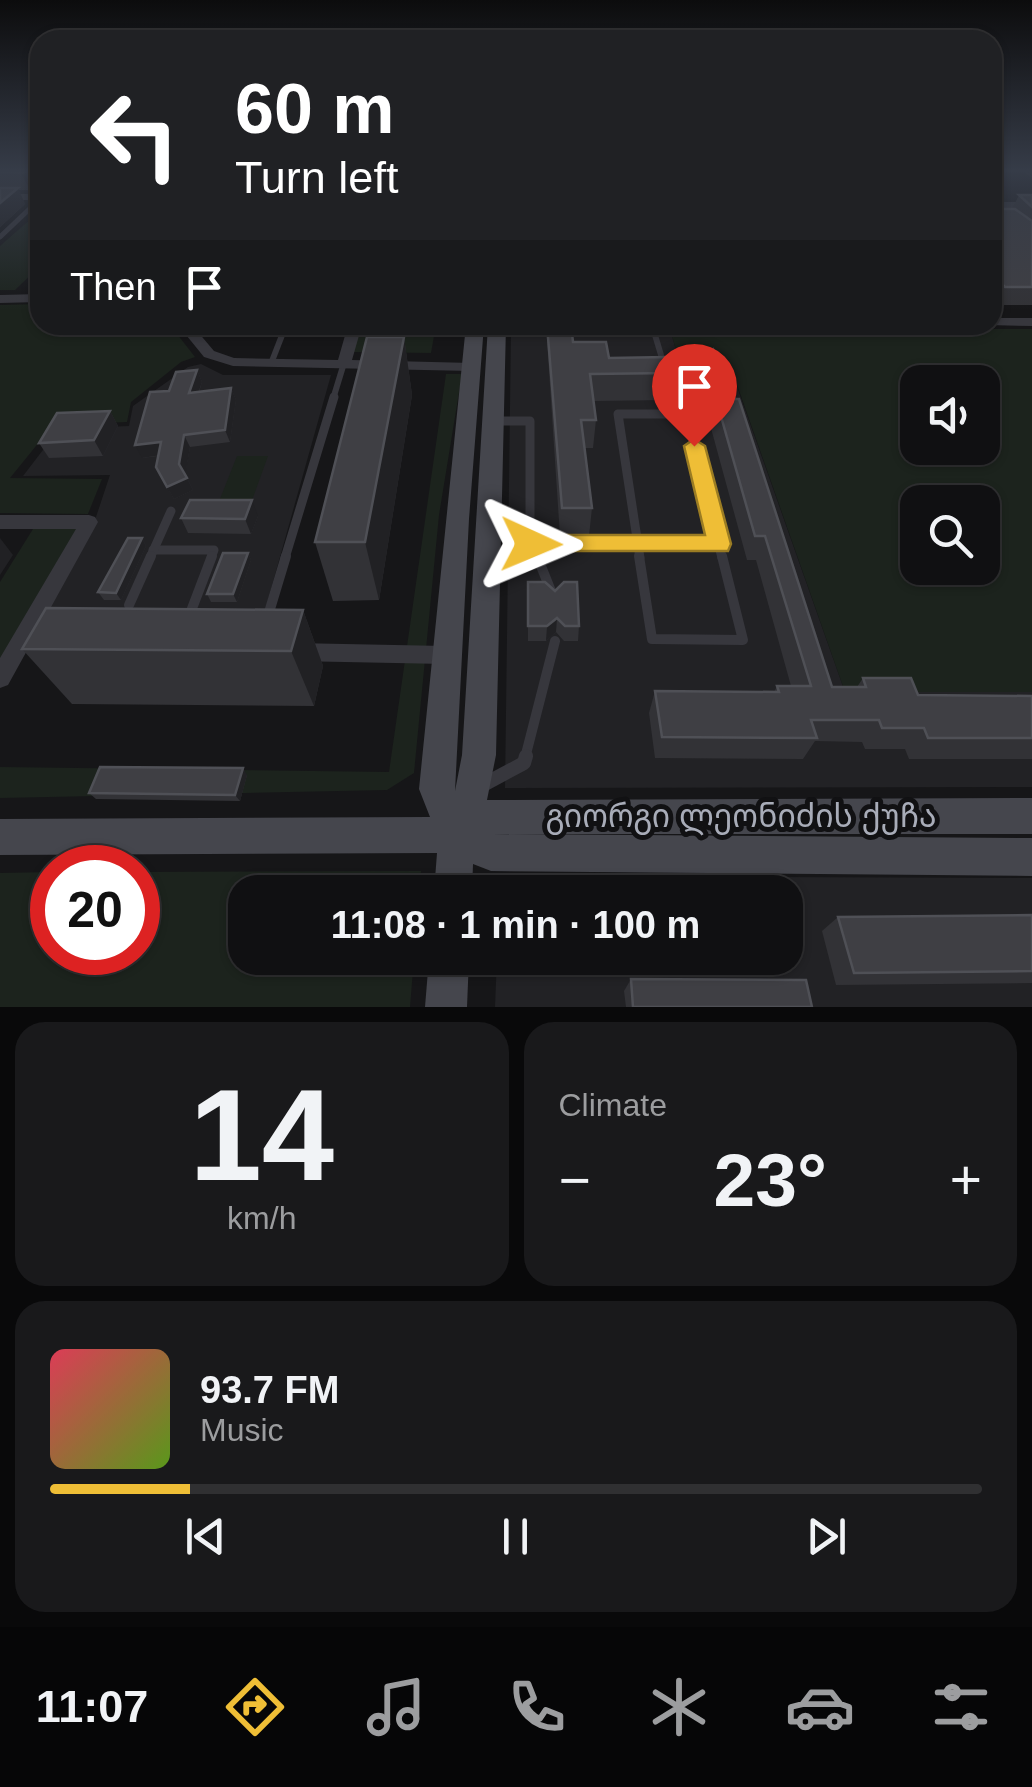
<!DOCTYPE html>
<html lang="en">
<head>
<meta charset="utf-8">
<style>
	:root { --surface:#101012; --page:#19191b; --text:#f1f3f6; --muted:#9c9d9f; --line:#303032; --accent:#efbe36 }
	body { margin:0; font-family:Arial,"Noto Sans Georgian",sans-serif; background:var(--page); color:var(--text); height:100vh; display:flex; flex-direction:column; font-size:38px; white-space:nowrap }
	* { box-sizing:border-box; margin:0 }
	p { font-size:32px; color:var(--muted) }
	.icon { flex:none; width:55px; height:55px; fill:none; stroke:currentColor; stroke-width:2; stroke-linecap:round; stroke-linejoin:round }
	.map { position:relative; height:1007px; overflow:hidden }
	.drawer { display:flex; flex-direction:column; gap:15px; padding:15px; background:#09090a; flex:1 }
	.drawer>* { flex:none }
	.guide { position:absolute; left:30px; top:30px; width:972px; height:305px; border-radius:30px; box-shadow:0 2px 8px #0004,0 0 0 2px var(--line); background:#202124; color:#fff; overflow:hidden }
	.buttons { position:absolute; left:900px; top:365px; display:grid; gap:20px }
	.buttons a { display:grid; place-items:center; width:100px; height:100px; border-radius:20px; background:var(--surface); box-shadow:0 2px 8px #0004,0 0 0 2px var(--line); font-size:50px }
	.speed { position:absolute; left:30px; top:845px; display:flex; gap:20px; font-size:50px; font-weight:700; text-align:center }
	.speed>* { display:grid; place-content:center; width:130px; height:130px; border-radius:50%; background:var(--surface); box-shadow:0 2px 8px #0004,0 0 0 2px var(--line); line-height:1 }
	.speed .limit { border:15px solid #d22; background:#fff; color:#111 }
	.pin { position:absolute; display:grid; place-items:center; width:85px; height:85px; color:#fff; margin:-102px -42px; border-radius:50% 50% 50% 0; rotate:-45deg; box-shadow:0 0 10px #0007 }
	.pin .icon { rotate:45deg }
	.me { position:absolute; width:110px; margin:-55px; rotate:91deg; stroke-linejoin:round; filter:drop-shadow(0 0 8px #0008) }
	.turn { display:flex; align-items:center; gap:35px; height:210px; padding:0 40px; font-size:45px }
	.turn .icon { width:130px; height:130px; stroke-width:2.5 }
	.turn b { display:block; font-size:70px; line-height:85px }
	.then { display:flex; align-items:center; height:95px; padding:0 40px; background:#0003; gap:20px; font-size:38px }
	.big { font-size:75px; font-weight:700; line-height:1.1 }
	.drawer .card { flex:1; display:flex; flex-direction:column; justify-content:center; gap:15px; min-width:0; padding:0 35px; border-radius:30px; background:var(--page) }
	.drawer .dial { align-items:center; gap:0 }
	.dial b { font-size:130px; line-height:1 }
	.song { display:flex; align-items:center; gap:30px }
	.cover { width:120px; height:120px; border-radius:15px; background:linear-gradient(135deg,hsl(350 70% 55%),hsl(90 70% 35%)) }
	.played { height:10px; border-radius:5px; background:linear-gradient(90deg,var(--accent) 15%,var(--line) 15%) }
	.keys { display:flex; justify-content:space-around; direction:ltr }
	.heat { display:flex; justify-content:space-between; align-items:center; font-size:55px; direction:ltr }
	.drawer .tiles { flex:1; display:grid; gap:15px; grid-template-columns:1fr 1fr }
	.card:last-child { grid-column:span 2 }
	.trip { position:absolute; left:228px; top:875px; width:575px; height:100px; border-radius:30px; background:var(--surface); box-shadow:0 2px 8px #0004,0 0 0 2px var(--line); font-weight:700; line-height:100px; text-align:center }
	.menu { display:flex; height:160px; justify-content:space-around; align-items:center; background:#060607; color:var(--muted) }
	.menu .icon { width:70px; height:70px }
	.menu .current { color:var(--accent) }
	.menu b { font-size:45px; color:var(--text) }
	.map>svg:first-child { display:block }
	.built { fill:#222225 }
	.green { fill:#1c231d; fill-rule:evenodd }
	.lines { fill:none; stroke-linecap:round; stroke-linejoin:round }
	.lane-far4 { stroke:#37373d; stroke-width:5 }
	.lane-far3 { stroke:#37373d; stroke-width:6 }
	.lane-far2 { stroke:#37373d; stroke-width:9 }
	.lane-far1 { stroke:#37373d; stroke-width:10 }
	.lane { stroke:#37373d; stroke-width:14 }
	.street { fill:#37373d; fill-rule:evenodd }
	.secondary { fill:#45464d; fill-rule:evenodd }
	.wall { fill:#323236 }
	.shaded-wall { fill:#212124 }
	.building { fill:#3f3f44; stroke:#4f5056; stroke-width:2.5 }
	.route { fill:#efbe36; stroke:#9b7c23; stroke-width:2.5 }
	.labels { text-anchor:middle; stroke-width:10; stroke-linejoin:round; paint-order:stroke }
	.near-street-label { font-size:32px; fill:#a8acb8; stroke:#111113 }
</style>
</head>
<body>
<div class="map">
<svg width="1032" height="1007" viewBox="0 0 1032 1007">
	<rect width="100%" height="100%" fill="#161618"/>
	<!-- built -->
	<g class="built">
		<polygon points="670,329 685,381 735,381 845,692 1032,692 1032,787 505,788 511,330"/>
		<polygon points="201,364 223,375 331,375 255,646 27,641 94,523 110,475 23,476 59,429 129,426 133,406 188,367"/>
		<polygon points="537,876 1032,878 1032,1007 495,1007 497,958 785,958 785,892 505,892"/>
	</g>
	<!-- green -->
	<g class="green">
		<polygon points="40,211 40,266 15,290 0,290 0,246"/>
		<polygon points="40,304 40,325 170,325 195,357 181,362 131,402 127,422 53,425 10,478 102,479 88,514 0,513 0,305"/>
		<polygon points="361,325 436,325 431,353 352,352"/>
		<path d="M670 329H1032V692H845L736 382 685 381ZM918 382H982V448H918ZM918 502H982V568H918Z"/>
		<polygon points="446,374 462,374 439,515 414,773 387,790 0,798 0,767 389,772"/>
		<polygon points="237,456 268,456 251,503 218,504"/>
		<polygon points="33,529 77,529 0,663 0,582"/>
		<polygon points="421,871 420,892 245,892 245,958 414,958 410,1007 0,1007 0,873 52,872 52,952 138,952 138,872"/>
	</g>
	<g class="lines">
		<!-- lane-far4 -->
		<polyline class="lane-far4" points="0,237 40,199"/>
		<!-- lane-far3 -->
		<g class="lane-far3">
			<polyline points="652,325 664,365"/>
			<polyline points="272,361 286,325"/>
			<polyline points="333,399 344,363"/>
		</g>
		<!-- lane-far2 -->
		<g class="lane-far2">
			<polyline points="491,521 530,529 530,421 493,421"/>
			<polyline points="531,541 538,558"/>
			<polyline points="531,544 719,544"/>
			<polyline points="153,550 214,550 211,558"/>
			<polyline points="150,558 171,511"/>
			<polyline points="285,558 334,397"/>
			<polyline points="640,558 618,414 686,414 722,558"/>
		</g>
		<!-- lane-far1 -->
		<g class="lane-far1">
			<polyline points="537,556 553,596"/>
			<polyline points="639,556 652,639 743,640 722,556"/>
			<polyline points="129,605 151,556"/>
			<polyline points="188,619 212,556"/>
			<polyline points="267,619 286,556"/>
			<polyline points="525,758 555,641"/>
		</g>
		<!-- lane -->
		<polyline class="lane" points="483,785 524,763 526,756"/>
		<!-- street -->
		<g class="street">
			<rect x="0" y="194" width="40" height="6"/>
			<rect x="992" y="202" width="40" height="6"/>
			<polygon points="40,294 40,302 0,303 0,295"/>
			<polygon points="992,318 1032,318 1032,326 988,325 992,325"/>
			<polygon points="178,325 192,325 214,351 234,358 338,360 348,325 362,325 352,360 472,363 479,367 472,371 233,366 204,357"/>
			<polygon points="0,515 89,515 95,517 98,522 8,685 0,688 0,658 76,529 0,529"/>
			<polygon points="294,643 445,646 452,649 456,655 452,661 445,664 294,661 287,658 283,652 287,646"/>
		</g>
		<!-- secondary -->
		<g class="secondary">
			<polygon points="466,325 484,325 469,519 455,791 462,755 488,325 506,325 496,755 487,800 1032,798 1032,834 493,834 1032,838 1032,876 491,871 473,864 472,892 434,892 437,853 0,855 0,819 430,817 419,789"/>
			<polygon points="429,958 469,958 467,1007 425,1007"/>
		</g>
	</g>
	<!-- wall -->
	<g class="wall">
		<polygon points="0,169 40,169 40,187 30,190 18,190 25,204 0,227"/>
		<polygon points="1020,169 1032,169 1032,178"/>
		<polygon points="1019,195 1032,195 1032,305 995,305 992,302 992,209 1012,209"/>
		<polygon points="295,325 338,325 335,336 298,336"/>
		<polygon points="546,325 571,325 573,342 609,358 671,373 666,400 594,401 596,420 593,448 585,448 592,508 589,536 560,536"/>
		<polygon points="404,337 412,395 379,600 333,601 315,542"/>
		<polygon points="703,353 832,687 857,687 863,678 918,695 1032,696 1032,759 909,759 905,749 865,749 862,742 815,741 803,759 655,758 649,713 655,691 774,692 777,686 791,686 756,560 747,560 697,377"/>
		<polygon points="197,370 202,382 199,392 231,388 236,400 230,442 190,447 185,474 193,490 174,499 156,467 158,456 142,458 169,391"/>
		<polygon points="110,411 118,426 103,456 49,458 39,443"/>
		<polygon points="258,516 251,534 188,533 181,518"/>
		<polygon points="142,538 146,546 121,600 104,600 98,592"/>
		<polygon points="248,553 251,560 237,602 211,602 207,594"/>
		<polygon points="528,582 579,626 578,641 564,641 556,632 546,641 528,641"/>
		<polygon points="303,610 323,666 314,706 72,704 22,649"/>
		<polygon points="247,775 240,801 96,799 89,793"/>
		<polygon points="1032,915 1032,983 836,985 822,931 838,917"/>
		<polygon points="631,979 812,1007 626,1007 624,991"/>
	</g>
	<!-- shaded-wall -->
	<g class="shaded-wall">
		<polygon points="37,169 40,176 40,187 30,190 21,173"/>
		<polygon points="18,188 25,204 0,227 0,203"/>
		<polygon points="332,325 338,325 335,336"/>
		<polygon points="404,337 412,395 379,600 365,542"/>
		<polygon points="197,370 202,382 194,405 189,393"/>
		<polygon points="231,388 236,400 230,442 225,430"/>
		<polygon points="110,411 118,426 103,456 94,440"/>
		<polygon points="184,435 190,447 185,476 179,464"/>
		<polygon points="161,442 167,454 142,458 135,445"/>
		<polygon points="187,478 193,490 174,499 167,487"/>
		<polygon points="252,500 258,516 251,534 245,519"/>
		<polygon points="0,538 13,555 0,575"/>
		<polygon points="142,538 146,546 121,600 116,593"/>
		<polygon points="248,553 251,560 237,602 233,594"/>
		<polygon points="303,610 323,666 314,706 291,651"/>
		<polygon points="557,618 556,632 546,641 547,626"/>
		<polygon points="243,768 247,775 240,801 235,795"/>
	</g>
	<!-- building -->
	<g class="building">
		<polygon points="0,169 35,169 21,173 0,172"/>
		<polygon points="0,188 18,188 0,203"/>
		<polygon points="1019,195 1032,195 1032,207"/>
		<polygon points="992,209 1015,209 1032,221 1032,287 1005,287 992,274"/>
		<polygon points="547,325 571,325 573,342 606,342 609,358 667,357 671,373 590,374 596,420 581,420 592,508 562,508"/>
		<polygon points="367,337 404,337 365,542 315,542"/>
		<polygon points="713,349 735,399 739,399 832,687 866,687 863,678 911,678 918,695 1032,696 1032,738 928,738 924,728 882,728 879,720 811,720 817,738 662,737 655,691 779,692 777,686 811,686 765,536 755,536 703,353"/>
		<polygon points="197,370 189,393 231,388 225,430 184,435 179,464 187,478 167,487 156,467 161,442 135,445 150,392 169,391 176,372"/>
		<polygon points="110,411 94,440 39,443 57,413"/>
		<polygon points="190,500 252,500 245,519 181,518"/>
		<polygon points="128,538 142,538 116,593 98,592"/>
		<polygon points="223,553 248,553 233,594 207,594"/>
		<polygon points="528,582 545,582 555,591 564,582 577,582 579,626 565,626 557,618 547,626 528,626"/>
		<polygon points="46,608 303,610 291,651 22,649"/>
		<polygon points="100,767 243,768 235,795 89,793"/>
		<polygon points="1032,915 1032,971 854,973 838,917"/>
		<polygon points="631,979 806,980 812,1007 633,1007"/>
	</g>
	<!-- sky -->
	<linearGradient id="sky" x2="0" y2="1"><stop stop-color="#0c0c0d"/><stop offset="0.55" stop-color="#363c48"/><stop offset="1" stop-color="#363c48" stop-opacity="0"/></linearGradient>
	<rect width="1032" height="310" fill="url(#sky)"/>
	<!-- route -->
	<polygon class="route" points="694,439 705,446 731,544 728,551 523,551 519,544 523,538 531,535 705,535 684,446"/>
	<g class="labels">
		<!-- near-street labels -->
		<g class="near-street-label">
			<text x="741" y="827">გიორგი ლეონიძის ქუჩა</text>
		</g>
	</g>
</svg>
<div class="buttons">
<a><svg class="icon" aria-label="sound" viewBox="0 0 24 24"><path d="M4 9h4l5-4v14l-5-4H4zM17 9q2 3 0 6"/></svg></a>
<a><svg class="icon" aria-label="search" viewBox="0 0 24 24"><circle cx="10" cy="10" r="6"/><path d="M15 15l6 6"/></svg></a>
</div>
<div class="speed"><div class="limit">20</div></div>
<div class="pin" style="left:694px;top:446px;background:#d93025"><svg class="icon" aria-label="arrive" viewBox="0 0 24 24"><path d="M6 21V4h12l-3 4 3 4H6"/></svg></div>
<svg class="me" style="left:531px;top:544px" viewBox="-20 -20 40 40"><path d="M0-17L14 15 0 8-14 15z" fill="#efbe36" stroke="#fff" stroke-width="4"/></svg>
<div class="trip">11:08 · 1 min · 100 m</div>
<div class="guide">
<div class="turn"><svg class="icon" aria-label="left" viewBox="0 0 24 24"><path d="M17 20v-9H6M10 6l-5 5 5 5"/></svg><div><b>60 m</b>Turn left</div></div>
<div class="then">Then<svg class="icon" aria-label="arrive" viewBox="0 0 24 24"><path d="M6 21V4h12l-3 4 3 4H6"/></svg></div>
</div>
</div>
<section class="drawer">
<div class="tiles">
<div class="card dial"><b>14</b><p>km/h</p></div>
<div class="card"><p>Climate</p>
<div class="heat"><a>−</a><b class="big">23°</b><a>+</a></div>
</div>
<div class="card">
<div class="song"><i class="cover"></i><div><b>93.7 FM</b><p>Music</p></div></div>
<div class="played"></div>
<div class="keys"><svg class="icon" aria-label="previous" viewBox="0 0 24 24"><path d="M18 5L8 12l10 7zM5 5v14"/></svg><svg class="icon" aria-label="pause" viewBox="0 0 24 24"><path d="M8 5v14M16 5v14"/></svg><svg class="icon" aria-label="next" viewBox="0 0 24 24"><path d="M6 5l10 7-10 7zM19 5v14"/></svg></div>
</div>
</div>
</section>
<nav class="menu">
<b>11:07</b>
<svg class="icon current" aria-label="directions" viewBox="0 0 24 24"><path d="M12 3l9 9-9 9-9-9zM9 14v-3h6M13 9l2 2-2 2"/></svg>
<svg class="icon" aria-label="music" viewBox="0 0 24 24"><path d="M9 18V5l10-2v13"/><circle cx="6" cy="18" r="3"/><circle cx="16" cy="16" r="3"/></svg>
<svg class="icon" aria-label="phone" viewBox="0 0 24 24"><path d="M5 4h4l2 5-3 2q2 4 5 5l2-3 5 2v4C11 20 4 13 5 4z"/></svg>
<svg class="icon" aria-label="climate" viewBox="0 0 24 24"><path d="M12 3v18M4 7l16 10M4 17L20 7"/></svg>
<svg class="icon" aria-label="car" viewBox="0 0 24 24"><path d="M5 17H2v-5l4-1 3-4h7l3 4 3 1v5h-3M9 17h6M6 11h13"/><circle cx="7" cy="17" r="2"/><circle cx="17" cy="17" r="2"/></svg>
<svg class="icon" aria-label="filters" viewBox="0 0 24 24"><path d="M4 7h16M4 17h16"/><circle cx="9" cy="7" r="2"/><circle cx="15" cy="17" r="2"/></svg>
</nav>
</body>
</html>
